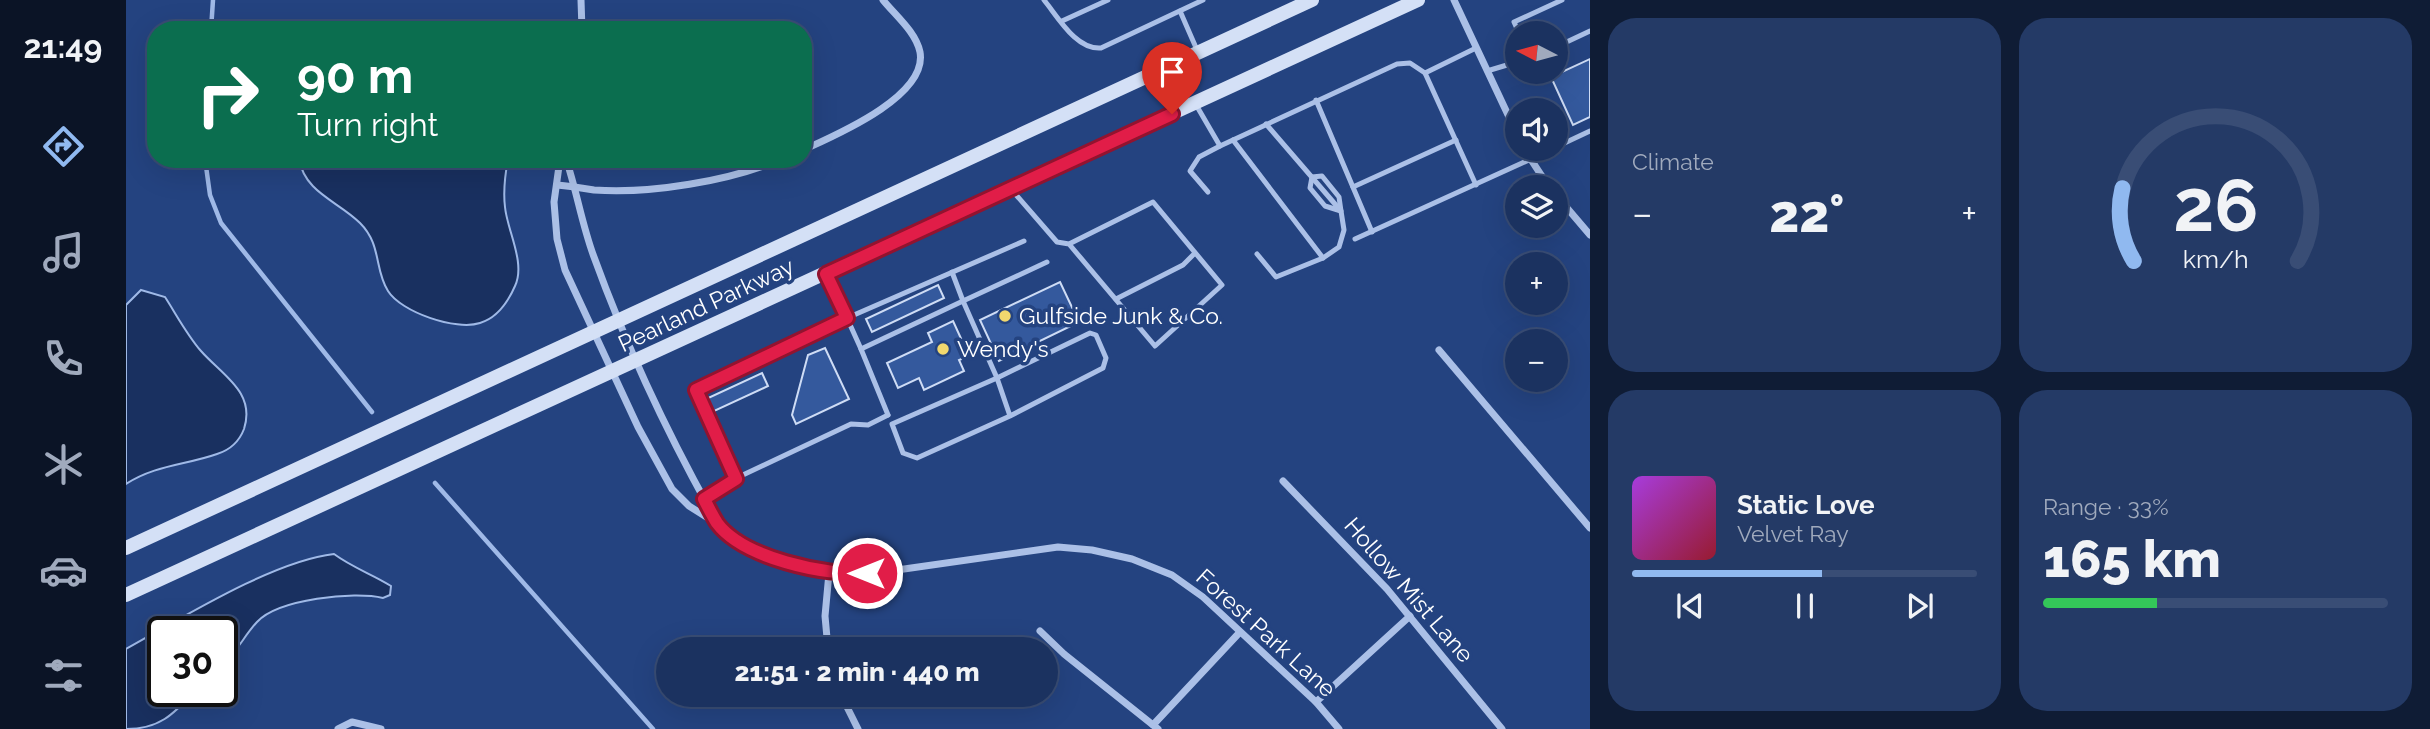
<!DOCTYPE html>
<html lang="en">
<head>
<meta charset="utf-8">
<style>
	:root { --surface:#1b3260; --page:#243a66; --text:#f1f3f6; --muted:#a0aabd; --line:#394d75; --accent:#90b9f0 }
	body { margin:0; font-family:Raleway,sans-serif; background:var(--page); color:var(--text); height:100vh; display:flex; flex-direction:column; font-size:26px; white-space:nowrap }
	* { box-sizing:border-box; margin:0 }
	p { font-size:23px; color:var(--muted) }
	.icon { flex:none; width:38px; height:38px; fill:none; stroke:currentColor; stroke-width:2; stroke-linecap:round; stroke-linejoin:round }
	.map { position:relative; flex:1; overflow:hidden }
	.details { display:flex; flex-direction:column; gap:18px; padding:18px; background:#0f1c35; width:840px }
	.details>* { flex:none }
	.hud { position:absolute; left:21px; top:21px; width:665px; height:147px; border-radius:28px; box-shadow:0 7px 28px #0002,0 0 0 2px var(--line); background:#0b6e4f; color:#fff; overflow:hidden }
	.needle { width:46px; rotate:276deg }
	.fabs { position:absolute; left:1379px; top:21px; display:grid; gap:14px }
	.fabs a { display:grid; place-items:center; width:63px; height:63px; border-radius:50%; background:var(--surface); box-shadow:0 7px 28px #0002,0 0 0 2px var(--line); font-size:35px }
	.speed { position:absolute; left:21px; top:616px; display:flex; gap:14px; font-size:35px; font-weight:700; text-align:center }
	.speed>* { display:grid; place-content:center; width:91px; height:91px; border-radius:50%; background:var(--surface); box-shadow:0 7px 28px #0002,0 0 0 2px var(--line); line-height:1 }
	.speed .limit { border:4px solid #111; border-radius:10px; background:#fff; color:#111 }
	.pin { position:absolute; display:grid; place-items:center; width:60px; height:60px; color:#fff; margin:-72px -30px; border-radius:50% 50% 50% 0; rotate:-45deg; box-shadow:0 0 7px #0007 }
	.pin .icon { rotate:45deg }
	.me { position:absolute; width:77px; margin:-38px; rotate:270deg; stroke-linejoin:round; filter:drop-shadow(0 0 5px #0008) }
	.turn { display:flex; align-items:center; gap:24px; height:147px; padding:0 35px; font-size:32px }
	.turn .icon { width:91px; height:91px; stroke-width:2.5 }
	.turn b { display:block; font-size:49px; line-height:60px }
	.big { font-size:52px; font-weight:800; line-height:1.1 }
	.details .card { flex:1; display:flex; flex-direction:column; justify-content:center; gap:10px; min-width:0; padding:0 24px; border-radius:28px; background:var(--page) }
	.details .dial { align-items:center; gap:0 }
	.dial svg { height:182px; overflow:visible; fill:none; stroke:var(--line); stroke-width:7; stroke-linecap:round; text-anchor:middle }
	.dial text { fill:var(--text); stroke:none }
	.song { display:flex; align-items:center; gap:21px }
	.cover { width:84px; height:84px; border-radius:10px; background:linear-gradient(135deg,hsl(280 70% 55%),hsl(350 70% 35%)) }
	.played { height:7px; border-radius:4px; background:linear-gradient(90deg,var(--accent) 55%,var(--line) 55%) }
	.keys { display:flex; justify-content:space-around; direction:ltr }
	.heat { display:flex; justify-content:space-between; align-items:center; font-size:38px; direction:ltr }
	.charge { height:10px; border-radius:5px; background:linear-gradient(90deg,#34c759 33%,var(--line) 0) }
	.details .tiles { flex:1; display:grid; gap:18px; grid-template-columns:repeat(2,1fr) }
	.trip { position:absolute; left:530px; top:637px; width:402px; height:70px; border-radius:35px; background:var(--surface); box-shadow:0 7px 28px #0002,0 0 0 2px var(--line); font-weight:800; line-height:70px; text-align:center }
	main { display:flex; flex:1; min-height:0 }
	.menu { display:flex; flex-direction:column; width:126px; justify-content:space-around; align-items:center; background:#0b1426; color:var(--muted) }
	.menu .icon { width:49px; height:49px }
	.menu .active { color:var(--accent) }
	.menu b { font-size:32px; color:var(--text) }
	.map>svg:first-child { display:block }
	.water { fill:#193060; stroke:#9fb9e7; stroke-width:2 }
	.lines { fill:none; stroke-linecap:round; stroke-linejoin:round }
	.stream { stroke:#9fb9e7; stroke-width:4.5 }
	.building { fill:#34599d; stroke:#cedcf5; stroke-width:2 }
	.lane { stroke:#abc0e7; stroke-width:5 }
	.street { stroke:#abc0e7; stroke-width:7 }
	.secondary { stroke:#d4e0f6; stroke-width:14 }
	.route-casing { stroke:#92132f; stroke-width:18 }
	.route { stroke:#e11d48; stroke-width:12 }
	.poi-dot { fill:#f1d86e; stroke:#244380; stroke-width:2.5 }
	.labels { text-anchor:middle; stroke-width:7; stroke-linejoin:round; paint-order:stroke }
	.street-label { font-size:23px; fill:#fff; stroke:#244380 }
	.poi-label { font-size:23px; fill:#fff; stroke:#244380; text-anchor:start }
</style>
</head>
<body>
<main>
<nav class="menu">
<b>21:49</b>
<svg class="icon active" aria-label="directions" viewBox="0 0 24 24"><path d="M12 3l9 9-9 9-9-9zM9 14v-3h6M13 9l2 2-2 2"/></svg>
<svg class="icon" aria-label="music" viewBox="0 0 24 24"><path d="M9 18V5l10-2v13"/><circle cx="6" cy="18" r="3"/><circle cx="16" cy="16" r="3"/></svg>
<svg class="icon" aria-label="phone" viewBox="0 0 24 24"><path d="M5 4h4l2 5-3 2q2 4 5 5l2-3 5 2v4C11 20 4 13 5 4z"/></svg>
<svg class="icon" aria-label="climate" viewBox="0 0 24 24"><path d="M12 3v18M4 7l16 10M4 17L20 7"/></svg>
<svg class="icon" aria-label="car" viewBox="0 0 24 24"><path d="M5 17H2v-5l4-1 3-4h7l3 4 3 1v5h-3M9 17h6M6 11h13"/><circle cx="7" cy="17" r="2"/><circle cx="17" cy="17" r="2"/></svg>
<svg class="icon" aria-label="filters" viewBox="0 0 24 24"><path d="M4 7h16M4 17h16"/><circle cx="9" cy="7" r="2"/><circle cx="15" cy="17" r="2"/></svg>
</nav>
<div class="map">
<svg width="1464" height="729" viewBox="0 0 1464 729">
	<rect width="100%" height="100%" fill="#244380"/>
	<!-- water -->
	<g class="water">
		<path d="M173 159H382C379 175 377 191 379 207 381 230 400 263 389 286 382 302 371 318 354 323 330 331 275 312 262 291 248 269 256 245 234 223 212 201 179 193 173 159Z"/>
		<path d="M15 290 39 297C50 314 61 335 75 351 96 375 130 392 118 429 113 442 104 450 91 454 60 465 29 465 0 484V305Z"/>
		<path d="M208 554C227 568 246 574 265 586L264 595 257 598C228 591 152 599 131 622 118 636 111 652 96 665V632H37V691H69C47 715 33 729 0 729V649C56 618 147 561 208 554Z"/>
	</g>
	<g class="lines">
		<!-- stream -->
		<g class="stream">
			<polyline points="85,30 87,0"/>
			<polyline points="79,159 84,195 95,223 246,412"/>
			<polyline points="309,483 527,729"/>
		</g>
	</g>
	<!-- building -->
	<g class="building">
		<polygon points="1464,59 1464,117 1447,125 1425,77"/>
		<polygon points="934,282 953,322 873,361 854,320"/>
		<polygon points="812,285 818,298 746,332 740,319"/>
		<polygon points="827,321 843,356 833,360 838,371 798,390 793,378 772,388 761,363 806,342 802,333"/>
		<polygon points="699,348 723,399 670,424 666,415 682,355"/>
		<polygon points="636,373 642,386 586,412 580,399"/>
	</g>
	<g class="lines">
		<!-- lane -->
		<g class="lane">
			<path d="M918 0C932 17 950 50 975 48L1077 0"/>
			<polyline points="1054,11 1071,50"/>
			<polyline points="936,21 982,0"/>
			<polyline points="1393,33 1388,22 1436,0"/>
			<polyline points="1430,47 1464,31"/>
			<polyline points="1361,71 1391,62"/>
			<polyline points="1299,73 1350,48"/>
			<polyline points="1190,100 1246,232"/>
			<polyline points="1069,103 1094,146 1271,64 1284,63 1299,73 1350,185"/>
			<polyline points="1107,140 1197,258"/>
			<polyline points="1430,147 1464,131"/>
			<polygon points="1196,176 1213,197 1215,211 1199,206 1184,188 1186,177"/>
			<polyline points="1227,187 1330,140"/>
			<polyline points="885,189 931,242 943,244 1027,202 1096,285 1029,346 943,244"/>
			<polyline points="1082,192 1064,171 1073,157 1094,146"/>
			<polyline points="1229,239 1427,149"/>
			<polyline points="1131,254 1150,277 1197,258 1213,247 1218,230 1215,211 1140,124"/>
			<polyline points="826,272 837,301 921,262"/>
			<polyline points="700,274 721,318 898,241"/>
			<polyline points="990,299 1057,265 1069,253"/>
			<polyline points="735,349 762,415"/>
			<polyline points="610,479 570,390 721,318 735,349 837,301 871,378 964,333 970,335 980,358 977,368 884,416 871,378 766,424 777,453 791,458 884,416"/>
			<polyline points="578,499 602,482 725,424 742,425 762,415"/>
		</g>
		<!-- street -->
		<g class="street">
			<polyline points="455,0 456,30"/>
			<polyline points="1328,0 1391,134"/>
			<polyline points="1398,149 1423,187"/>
			<path d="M677 150C710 135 802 96 794 52 790 32 769 15 757 0"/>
			<polyline points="434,159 428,202 431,239 439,270 512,427 546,489 563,506 641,555 703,573 757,572 932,547 966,550 1006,559 1046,575 1077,597 1190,702 1213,729"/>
			<path d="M440 159C451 192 456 225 468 257 501 348 544 439 592 524"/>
			<path d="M431 185C444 186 456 188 468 190 524 194 604 181 655 159"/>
			<polyline points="1430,195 1464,235"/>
			<polyline points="1313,350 1464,528"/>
			<polyline points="1157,481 1261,589 1376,729"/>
			<polyline points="914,631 938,654 1032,729"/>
			<polyline points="702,649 699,616 703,573"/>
			<polyline points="715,695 732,729"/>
			<polyline points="1190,702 1284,616"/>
			<polyline points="1027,725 1114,632"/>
			<polyline points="212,729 226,722 255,729"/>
		</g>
		<!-- secondary -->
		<g class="secondary">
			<polyline points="0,548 1186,0"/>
			<polyline points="0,595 1292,0"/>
		</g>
	</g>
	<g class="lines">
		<!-- route casing -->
		<g class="route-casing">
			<path id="route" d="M741 573C699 576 617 558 591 523 586 515 582 507 578 499L610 479 570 390 721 318 700 274 1046 114"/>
		</g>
		<!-- route -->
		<use href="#route" class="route"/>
	</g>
	<!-- markers -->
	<g class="poi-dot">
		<circle cx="879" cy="316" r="7"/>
		<circle cx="817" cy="349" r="7"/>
	</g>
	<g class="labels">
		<!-- street labels -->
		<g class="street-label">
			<text transform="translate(580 305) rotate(-25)" y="8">Pearland Parkway</text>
			<text transform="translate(1283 590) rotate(49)" y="8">Hollow Mist Lane</text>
			<text transform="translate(1140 633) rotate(42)" y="8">Forest Park Lane</text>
		</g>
		<!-- poi labels -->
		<g class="poi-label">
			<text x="893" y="324">Gulfside Junk &amp; Co.</text>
			<text x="831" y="357">Wendy's</text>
		</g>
	</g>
</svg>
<div class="fabs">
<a><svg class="needle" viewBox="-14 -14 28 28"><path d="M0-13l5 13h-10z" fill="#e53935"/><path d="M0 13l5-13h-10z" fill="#a0aabd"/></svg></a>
<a><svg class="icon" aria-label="sound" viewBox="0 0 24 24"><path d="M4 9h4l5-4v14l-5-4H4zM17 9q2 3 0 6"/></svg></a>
<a><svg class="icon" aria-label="layers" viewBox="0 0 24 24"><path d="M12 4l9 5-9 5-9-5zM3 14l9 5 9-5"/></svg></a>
<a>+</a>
<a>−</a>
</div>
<div class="speed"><div class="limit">30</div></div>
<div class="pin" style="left:1046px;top:114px;background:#d93025"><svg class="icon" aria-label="arrive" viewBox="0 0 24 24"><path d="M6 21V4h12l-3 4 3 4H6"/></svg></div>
<svg class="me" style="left:741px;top:573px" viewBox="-20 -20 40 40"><circle r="17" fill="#e11d48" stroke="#fff" stroke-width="3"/><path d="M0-11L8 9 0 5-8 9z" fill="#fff"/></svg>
<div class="trip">21:51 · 2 min · 440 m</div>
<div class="hud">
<div class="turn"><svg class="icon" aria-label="right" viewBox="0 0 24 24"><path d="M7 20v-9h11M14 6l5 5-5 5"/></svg><div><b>90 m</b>Turn right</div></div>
</div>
</div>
<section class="details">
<div class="tiles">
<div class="card"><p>Climate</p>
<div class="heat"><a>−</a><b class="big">22°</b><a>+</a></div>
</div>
<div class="card dial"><svg viewBox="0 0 100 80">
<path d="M14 69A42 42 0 1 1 86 69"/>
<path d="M14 69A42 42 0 0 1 9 37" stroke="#90b9f0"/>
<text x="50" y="56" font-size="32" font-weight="700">26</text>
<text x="50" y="72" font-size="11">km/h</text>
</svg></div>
<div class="card">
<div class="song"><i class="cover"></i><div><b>Static Love</b><p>Velvet Ray</p></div></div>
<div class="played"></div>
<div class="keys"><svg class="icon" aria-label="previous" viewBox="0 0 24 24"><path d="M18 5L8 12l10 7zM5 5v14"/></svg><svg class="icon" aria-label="pause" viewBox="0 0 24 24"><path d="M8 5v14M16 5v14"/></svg><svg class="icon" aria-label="next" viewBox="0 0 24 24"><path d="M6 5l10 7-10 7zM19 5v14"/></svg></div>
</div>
<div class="card"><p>Range · 33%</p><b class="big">165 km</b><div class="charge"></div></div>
</div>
</section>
</main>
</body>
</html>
